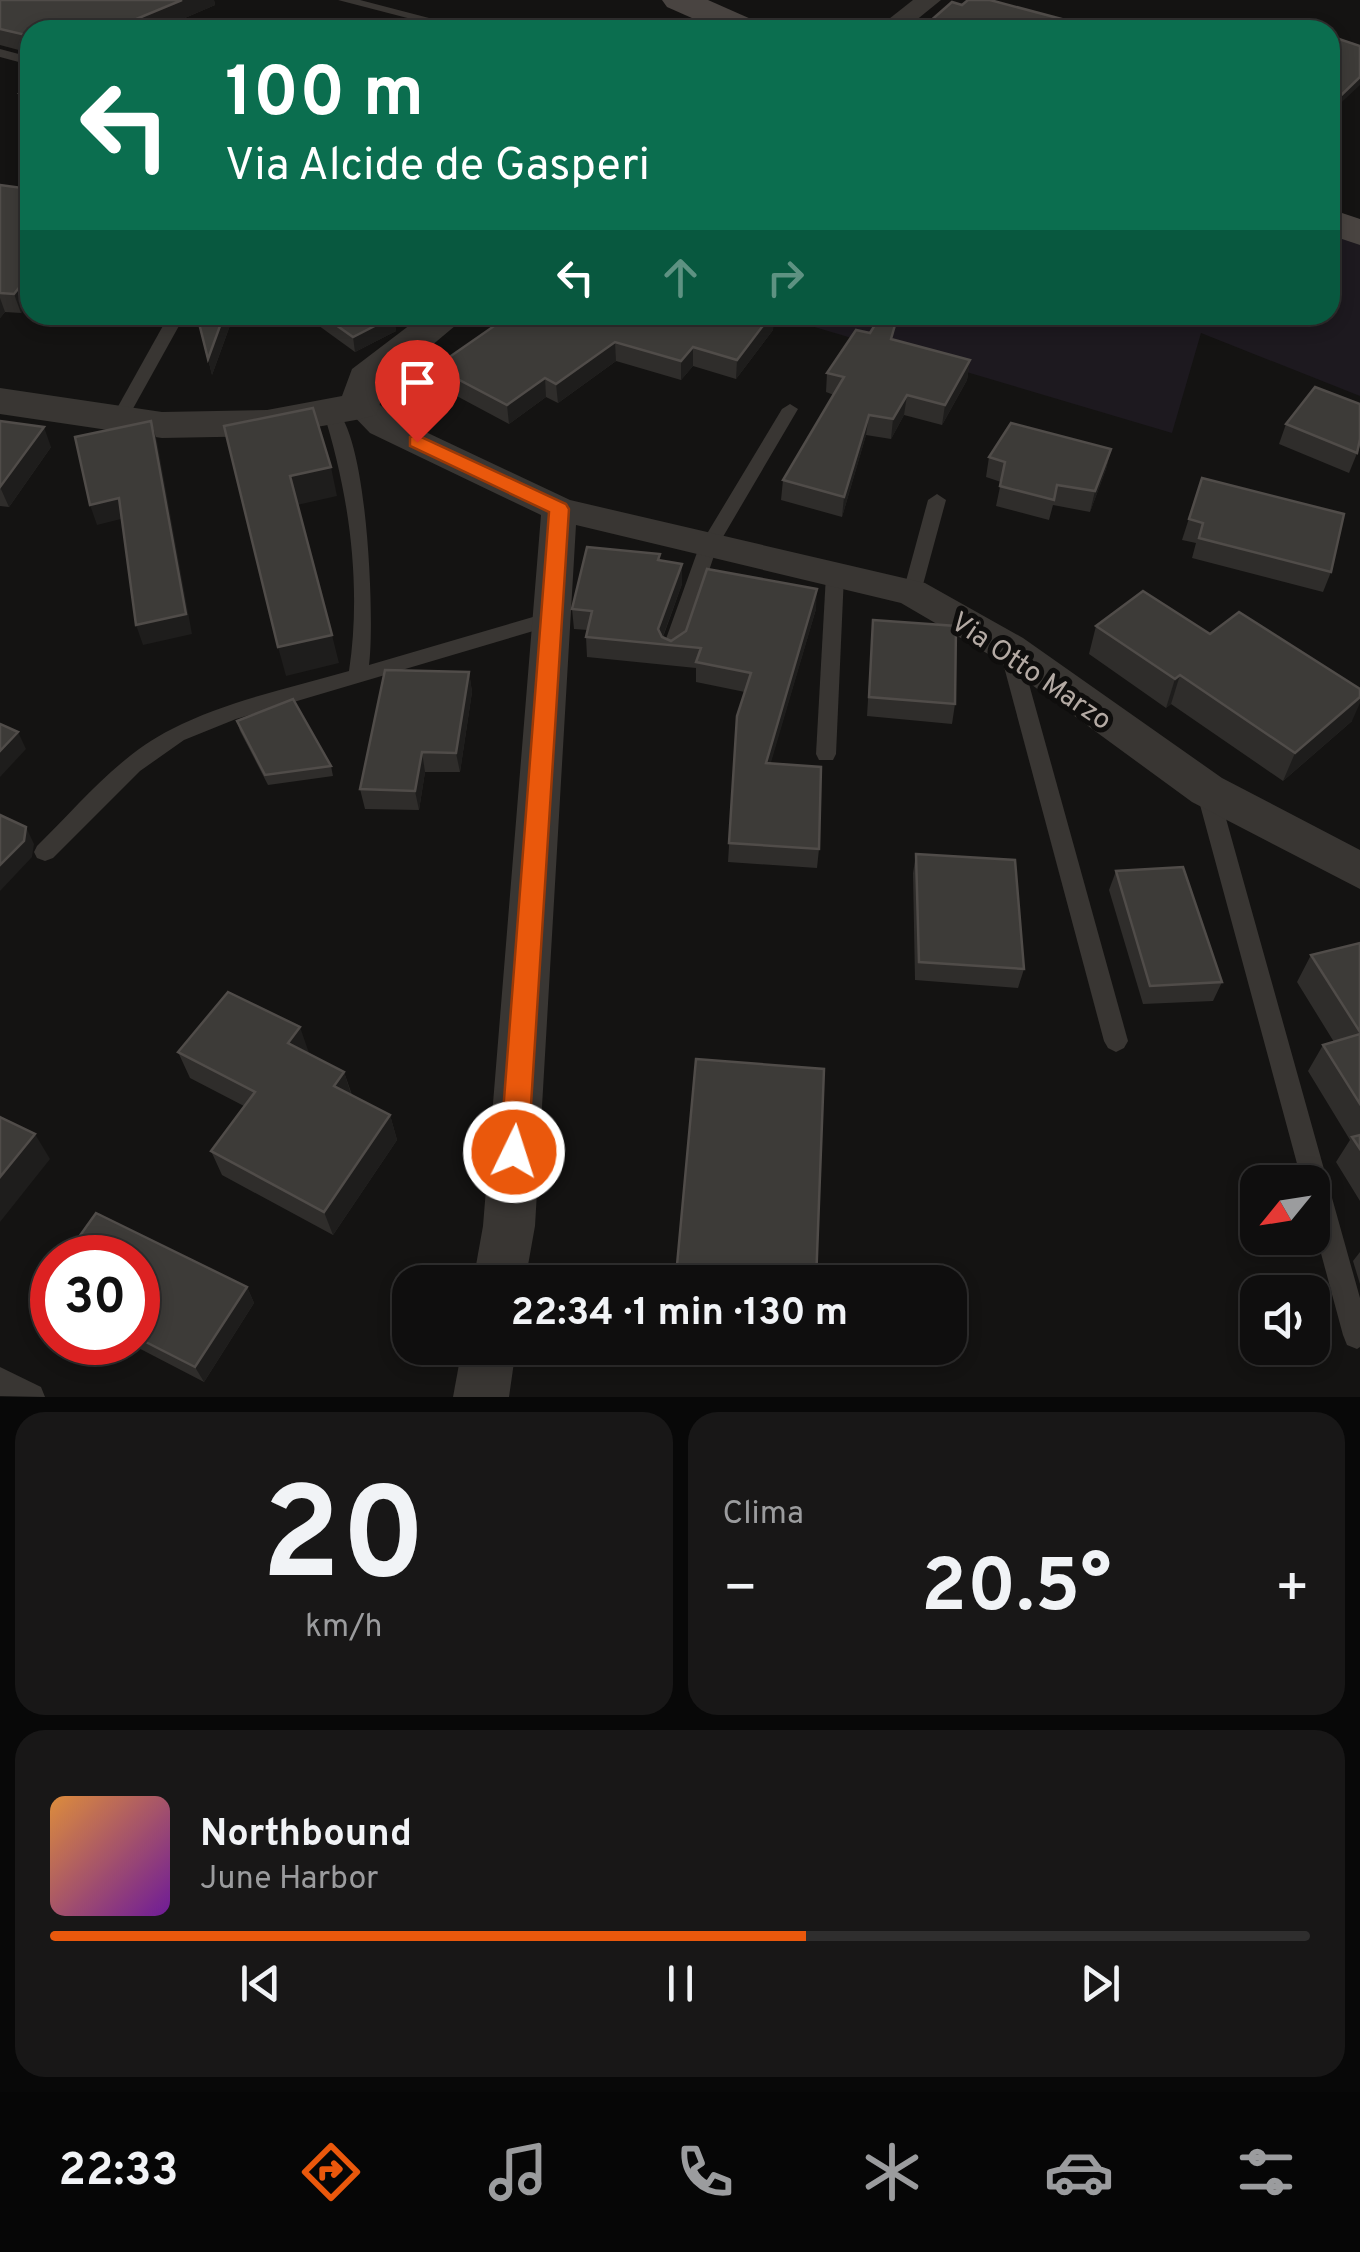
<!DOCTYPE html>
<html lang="it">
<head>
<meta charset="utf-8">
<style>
	:root { --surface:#0f0e0e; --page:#181717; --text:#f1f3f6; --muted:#9b9c9e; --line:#2f2e2e; --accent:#ea580c }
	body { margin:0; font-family:Overpass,sans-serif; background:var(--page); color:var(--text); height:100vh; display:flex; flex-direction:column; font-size:38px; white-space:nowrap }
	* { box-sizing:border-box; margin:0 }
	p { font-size:32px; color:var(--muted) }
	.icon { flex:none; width:55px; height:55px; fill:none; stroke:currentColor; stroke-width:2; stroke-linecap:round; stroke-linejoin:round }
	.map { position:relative; height:1397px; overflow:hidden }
	.details { display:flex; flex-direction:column; gap:15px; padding:15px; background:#080808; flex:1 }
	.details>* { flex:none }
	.guide { position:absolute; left:20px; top:20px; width:1320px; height:305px; border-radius:30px; box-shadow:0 5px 15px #0003,0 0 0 2px var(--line); background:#0b6e4f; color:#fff; overflow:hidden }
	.needle { width:65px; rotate:240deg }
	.fabs { position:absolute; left:1240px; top:1165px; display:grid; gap:20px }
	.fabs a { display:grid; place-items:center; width:90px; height:90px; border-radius:20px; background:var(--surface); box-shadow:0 5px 15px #0003,0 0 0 2px var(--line); font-size:50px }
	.speed { position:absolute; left:30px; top:1235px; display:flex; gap:20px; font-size:50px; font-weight:700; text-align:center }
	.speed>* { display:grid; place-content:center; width:130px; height:130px; border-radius:50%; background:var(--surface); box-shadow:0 5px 15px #0003,0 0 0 2px var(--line); line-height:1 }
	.speed .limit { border:15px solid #d22; background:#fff; color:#111 }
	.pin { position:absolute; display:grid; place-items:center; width:85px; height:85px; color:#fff; margin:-102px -42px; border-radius:50% 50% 50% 0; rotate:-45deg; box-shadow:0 0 10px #0007 }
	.pin .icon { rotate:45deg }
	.me { position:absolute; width:110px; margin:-55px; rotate:4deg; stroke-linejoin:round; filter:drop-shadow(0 0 8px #0008) }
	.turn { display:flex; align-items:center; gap:35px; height:210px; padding:0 40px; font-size:45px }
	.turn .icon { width:130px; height:130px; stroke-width:2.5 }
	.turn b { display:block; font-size:70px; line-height:85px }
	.lanes { display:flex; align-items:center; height:95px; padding:0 40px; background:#0003; justify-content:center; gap:50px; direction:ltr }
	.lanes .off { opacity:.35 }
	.big { font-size:75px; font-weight:700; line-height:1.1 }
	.details .card { flex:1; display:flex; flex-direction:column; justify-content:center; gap:15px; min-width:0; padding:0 35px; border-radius:30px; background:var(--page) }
	.details .dial { align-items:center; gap:0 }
	.dial b { font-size:130px; line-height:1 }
	.song { display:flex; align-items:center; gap:30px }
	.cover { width:120px; height:120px; border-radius:15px; background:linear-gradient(135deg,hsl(30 70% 55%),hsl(280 70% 35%)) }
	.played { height:10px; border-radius:5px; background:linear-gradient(90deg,var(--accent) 60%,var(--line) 60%) }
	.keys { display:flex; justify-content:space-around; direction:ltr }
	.heat { display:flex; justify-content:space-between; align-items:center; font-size:55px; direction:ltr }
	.details .tiles { flex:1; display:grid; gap:15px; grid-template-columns:1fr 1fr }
	.card:last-child { grid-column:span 2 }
	.trip { position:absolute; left:392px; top:1265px; width:575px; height:100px; border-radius:30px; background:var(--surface); box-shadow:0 5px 15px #0003,0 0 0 2px var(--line); font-weight:700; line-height:100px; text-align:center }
	.menu { display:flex; height:160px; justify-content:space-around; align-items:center; background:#060606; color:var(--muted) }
	.menu .icon { width:70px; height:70px }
	.menu .on { color:var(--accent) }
	.menu b { font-size:45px; color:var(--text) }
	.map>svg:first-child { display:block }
	.green { fill:#1d191f }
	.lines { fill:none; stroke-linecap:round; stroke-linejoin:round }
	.service { fill:#393633; fill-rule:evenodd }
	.minor { fill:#393633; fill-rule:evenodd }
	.tertiary { fill:#393633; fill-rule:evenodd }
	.secondary { fill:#494441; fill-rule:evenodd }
	.wall { fill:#2f2d2b }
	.shaded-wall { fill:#1e1d1c }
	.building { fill:#3d3b38; stroke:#504c49; stroke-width:2.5 }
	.route { fill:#ea580c; stroke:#983908; stroke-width:2.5 }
	.labels { text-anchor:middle; stroke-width:10; stroke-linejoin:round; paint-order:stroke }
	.street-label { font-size:28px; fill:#b4aaa4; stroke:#0f0e0d }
</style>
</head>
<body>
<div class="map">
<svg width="1360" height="1397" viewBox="0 0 1360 1397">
	<rect width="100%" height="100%" fill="#141312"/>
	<!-- green -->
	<polygon class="green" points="1330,232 1360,243 1360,396 1201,333 1172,433 774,315 1330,315"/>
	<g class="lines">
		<!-- service -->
		<g class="service">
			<polygon points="338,0 360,0 452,24 446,28"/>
			<polygon points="0,49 30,57 30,65 0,57"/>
			<polygon points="169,315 185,315 125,423 113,423 111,419"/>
			<polygon points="790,404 798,409 717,547 682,650 672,657 665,655 662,650 699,547 782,409"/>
			<path d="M331 406C368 422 375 624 369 665L550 612 557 614 560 619 557 624 236 719 184 740 140 771 53 858 45 861 37 858 34 852 37 846C79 805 119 755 172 729 227 701 290 688 349 671 362 585 349 493 323 411Z"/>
			<polygon points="937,494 946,500 921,592 912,599 903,592 928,500"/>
			<polygon points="835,569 844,575 836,754 833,760 819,760 816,754 826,575"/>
			<polygon points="1009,641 1019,648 1128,1041 1124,1048 1116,1052 1108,1048 1104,1041 999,648"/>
			<polygon points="1207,782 1214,784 1218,790 1360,1298 1360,1347 1357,1349 1347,1345 1343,1335 1312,1220 1312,1182 1302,1182 1196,790 1200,784"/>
			<polygon points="0,1367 41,1387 45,1397 0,1396"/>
		</g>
		<!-- minor -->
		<g class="minor">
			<polygon points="913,0 941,0 904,30 875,30"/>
			<polygon points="361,396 373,399 394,417 570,500 925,583 1023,638 1222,778 1360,850 1360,889 1192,802 995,658 901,603 576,525 535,1226 525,1282 473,1282 483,1226 541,515 370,433 344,406 349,399"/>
			<polygon points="462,1348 516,1348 509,1397 453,1397"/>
		</g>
		<!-- tertiary -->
		<polygon class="tertiary" points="423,315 468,315 387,383 376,415 361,419 267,436 162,438 0,414 0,388 162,412 267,410 342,396 352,369"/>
		<!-- secondary -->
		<g class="secondary">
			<polygon points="662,0 708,0 760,23 765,30 719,30 667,7"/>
			<polygon points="1330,209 1360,219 1360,245 1330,235"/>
		</g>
	</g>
	<!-- wall -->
	<g class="wall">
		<polygon points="0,0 214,0 215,5 157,30 30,30 30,53 0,45"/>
		<polygon points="30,86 30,113 26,112 20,93"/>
		<polygon points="0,185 30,189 30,301 21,313 5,312 0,318"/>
		<polygon points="133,315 166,315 163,318 134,317"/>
		<polygon points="185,315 265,315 262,321 232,320 212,375 199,322 186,321"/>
		<polygon points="304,315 393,315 396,331 355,352"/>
		<polygon points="510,315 774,315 773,330 736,379 693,366 681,380 616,361 558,403 546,397 509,424 438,386 435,367"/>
		<polygon points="894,340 970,360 967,380 942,425 904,415 891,439 866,435 842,517 781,500 783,480 834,395 826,392 827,373"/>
		<polygon points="1360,404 1360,446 1349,473 1279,444 1286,424"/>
		<polygon points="0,421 51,447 9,507 0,506"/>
		<polygon points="1111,449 1106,469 1090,512 1053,505 1049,520 996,506 1001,482 986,477 989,457"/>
		<polygon points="1202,478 1331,572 1323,592 1192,558 1196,543 1182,540"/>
		<polygon points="660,560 682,564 682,584 663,637 671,641 816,609 770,764 819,849 817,868 728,862 737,716 745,692 696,682 696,668 587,657 586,637 588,630 574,629 572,609"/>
		<polygon points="873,620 955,704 952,724 867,716"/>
		<polygon points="1096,626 1210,634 1352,721 1283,781 1171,704 1166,708 1089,654"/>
		<polygon points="469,672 472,692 460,772 425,772 419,810 365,809 360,789"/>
		<polygon points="237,721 331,766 333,776 268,785 240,731"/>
		<polygon points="916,854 1024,969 1018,988 915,980 913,873"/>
		<polygon points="1116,871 1222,982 1213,1001 1143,1004 1109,890"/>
		<polygon points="1360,943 1360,1201 1336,1162 1350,1140 1308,1071 1323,1045 1334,1042 1297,982 1311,955"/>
		<polygon points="178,1052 309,1053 344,1072 352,1095 390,1115 397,1140 333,1235 222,1175 211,1151 244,1106 190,1078"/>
		<polygon points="1360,1252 1360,1284 1353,1261"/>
		<polygon points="138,1258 247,1287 254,1303 204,1382 127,1342 138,1342"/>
		<polygon points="52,1273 52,1304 41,1288"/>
		<polygon points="676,1276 816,1282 676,1282"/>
	</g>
	<!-- shaded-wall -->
	<g class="shaded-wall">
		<polygon points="182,0 214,0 215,5 157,30 110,30"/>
		<polygon points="1360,77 1360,85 1330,113 1330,106"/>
		<polygon points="30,274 30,301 21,313 14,294"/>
		<polygon points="0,298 5,312 0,318"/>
		<polygon points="224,315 231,315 232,320 212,375 208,359"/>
		<polygon points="771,315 774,315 773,330 736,379 737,360"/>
		<polygon points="394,316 396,331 355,352 353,337"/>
		<polygon points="615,342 616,361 558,403 556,384"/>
		<polygon points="693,347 693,366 681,380 681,361"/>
		<polygon points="970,360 967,380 942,425 945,405"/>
		<polygon points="545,378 546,397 509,424 507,405"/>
		<polygon points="907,395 904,415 891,439 893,419"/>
		<polygon points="869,415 866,435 842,517 844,497"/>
		<polygon points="151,421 157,441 192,634 143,645 136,625"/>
		<polygon points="44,427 51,447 9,507 0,487"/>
		<polygon points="1111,449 1106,469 1090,512 1095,491"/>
		<polygon points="331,467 337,496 297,505 290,476"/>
		<polygon points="119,498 125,518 97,525 90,505"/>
		<polygon points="682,564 682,584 660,644 658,629"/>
		<polygon points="817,589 816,609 765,783 766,763"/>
		<polygon points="332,635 339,663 286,676 278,647"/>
		<polygon points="469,672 472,692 460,772 456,753"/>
		<polygon points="1180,675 1171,704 1166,708 1175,679"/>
		<polygon points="1360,697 1360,703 1352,721 1283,781 1295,753"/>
		<polygon points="18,732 26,749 0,777 0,751"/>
		<polygon points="422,752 425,772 419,810 415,791"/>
		<polygon points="26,827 34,844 32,857 0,891 0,865"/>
		<polygon points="300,1027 309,1053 288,1043"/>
		<polygon points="344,1072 352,1097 334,1086"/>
		<polygon points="390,1115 397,1140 333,1235 324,1212"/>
		<polygon points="35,1134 50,1159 0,1222 0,1177"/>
		<polygon points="247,1287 254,1303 204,1382 195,1367"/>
	</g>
	<!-- building -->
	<g class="building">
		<polygon points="0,0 182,0 110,30 30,30 30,36 0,29"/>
		<polygon points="968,0 990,0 1103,30 920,30 952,2 962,5"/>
		<polygon points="1330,36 1360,46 1360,77 1330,106"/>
		<polygon points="30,86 30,95 20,93"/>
		<polygon points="0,185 30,189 30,274 14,294 0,293"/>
		<polygon points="197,315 224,315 208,359"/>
		<polygon points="322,315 393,315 394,316 353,337"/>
		<polygon points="510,315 771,315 737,360 693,347 681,361 615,342 556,384 545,378 507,405 435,367"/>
		<polygon points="881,315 890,315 897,318 891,339 970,360 945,405 907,395 893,419 869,415 844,497 783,480 844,377 827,373 856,330 870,333"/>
		<polygon points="1315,387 1360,404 1360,439 1357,453 1286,424"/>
		<polygon points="313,408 331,467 290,476 332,635 278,647 224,426"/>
		<polygon points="0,421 44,427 0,487"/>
		<polygon points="151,421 186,614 136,625 119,498 90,505 75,437"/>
		<polygon points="1011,423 1111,449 1095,491 1057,485 1054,500 1000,486 1005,462 989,457"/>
		<polygon points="1202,478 1344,514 1331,572 1199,538 1203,523 1189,519"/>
		<polygon points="587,547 660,554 658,560 682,564 658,629 662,637 671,641 686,631 707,569 817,589 766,763 821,767 819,849 729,843 737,716 751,673 696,662 701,648 586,637 592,611 572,609"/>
		<polygon points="1143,591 1210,634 1239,612 1360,689 1360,697 1295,753 1180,675 1175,679 1096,626"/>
		<polygon points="873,620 956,626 955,704 869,697"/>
		<polygon points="385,670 469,672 456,753 422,752 415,791 360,789"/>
		<polygon points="293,699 331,766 265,775 237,721"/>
		<polygon points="0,724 18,732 0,751"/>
		<polygon points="0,815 26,827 24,841 0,865"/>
		<polygon points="916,854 1015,860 1024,969 919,962"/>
		<polygon points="1183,867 1222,982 1150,986 1116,871"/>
		<polygon points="1360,943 1360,1032 1311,955"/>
		<polygon points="228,992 300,1027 288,1043 344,1072 334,1086 390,1115 324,1212 211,1151 255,1092 178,1052"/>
		<polygon points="1360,1034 1360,1104 1323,1045"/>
		<polygon points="696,1059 824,1069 816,1282 743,1282 676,1276"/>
		<polygon points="0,1117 35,1134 0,1177"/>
		<polygon points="1360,1135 1360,1149 1352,1137"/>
		<polygon points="96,1213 247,1287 195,1367 138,1338 138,1258 64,1258"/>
		<polygon points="52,1273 52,1294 41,1288"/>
	</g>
	<!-- route -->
	<polygon class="route" points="417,435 566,504 569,509 528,1152 524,1162 514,1166 504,1162 500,1152 549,512 410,446 410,437"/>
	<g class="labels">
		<!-- street labels -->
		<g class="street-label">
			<text transform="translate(1032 670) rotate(34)" y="10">Via Otto Marzo</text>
		</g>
	</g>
</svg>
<div class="fabs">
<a><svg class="needle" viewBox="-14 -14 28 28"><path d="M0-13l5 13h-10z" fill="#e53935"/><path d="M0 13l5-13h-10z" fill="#9b9c9e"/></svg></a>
<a><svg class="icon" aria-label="sound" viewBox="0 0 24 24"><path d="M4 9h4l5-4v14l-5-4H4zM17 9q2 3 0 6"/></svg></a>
</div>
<div class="speed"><div class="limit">30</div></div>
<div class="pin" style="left:417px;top:442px;background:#d93025"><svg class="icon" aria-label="arrive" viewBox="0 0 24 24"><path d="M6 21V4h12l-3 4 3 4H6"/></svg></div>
<svg class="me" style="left:514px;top:1152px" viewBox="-20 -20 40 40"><circle r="17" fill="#ea580c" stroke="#fff" stroke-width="3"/><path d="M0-11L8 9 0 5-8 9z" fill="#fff"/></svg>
<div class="trip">22:34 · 1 min · 130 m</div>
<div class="guide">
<div class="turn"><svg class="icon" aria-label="left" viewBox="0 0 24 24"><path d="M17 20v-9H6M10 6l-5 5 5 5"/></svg><div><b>100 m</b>Via Alcide de Gasperi</div></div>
<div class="lanes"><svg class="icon" aria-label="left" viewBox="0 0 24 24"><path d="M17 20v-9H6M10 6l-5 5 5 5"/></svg><svg class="icon off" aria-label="ahead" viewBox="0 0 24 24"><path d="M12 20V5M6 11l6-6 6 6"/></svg><svg class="icon off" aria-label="right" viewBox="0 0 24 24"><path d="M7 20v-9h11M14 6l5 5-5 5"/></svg></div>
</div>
</div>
<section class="details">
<div class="tiles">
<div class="card dial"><b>20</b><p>km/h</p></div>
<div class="card"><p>Clima</p>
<div class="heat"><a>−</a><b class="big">20.5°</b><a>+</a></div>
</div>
<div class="card">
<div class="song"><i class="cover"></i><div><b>Northbound</b><p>June Harbor</p></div></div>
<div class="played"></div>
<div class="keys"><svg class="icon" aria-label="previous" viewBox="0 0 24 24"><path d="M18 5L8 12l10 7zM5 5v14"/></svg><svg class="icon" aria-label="pause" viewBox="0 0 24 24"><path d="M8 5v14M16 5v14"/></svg><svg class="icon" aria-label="next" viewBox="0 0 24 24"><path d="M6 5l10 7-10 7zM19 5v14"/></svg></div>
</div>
</div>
</section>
<nav class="menu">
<b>22:33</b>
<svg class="icon on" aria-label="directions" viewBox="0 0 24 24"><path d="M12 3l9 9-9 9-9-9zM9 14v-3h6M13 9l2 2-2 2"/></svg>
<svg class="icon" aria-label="music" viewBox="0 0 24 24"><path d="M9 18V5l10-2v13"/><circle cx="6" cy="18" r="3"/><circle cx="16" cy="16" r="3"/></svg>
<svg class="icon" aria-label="phone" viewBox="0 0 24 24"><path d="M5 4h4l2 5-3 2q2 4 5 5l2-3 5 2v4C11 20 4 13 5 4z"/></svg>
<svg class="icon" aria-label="climate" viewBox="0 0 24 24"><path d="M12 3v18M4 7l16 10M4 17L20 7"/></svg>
<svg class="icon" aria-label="car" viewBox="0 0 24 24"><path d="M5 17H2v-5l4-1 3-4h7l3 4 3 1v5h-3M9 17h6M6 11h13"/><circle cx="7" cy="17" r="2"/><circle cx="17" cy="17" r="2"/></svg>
<svg class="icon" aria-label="filters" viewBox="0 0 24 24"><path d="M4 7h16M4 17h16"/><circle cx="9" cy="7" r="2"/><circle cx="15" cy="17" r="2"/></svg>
</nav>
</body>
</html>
